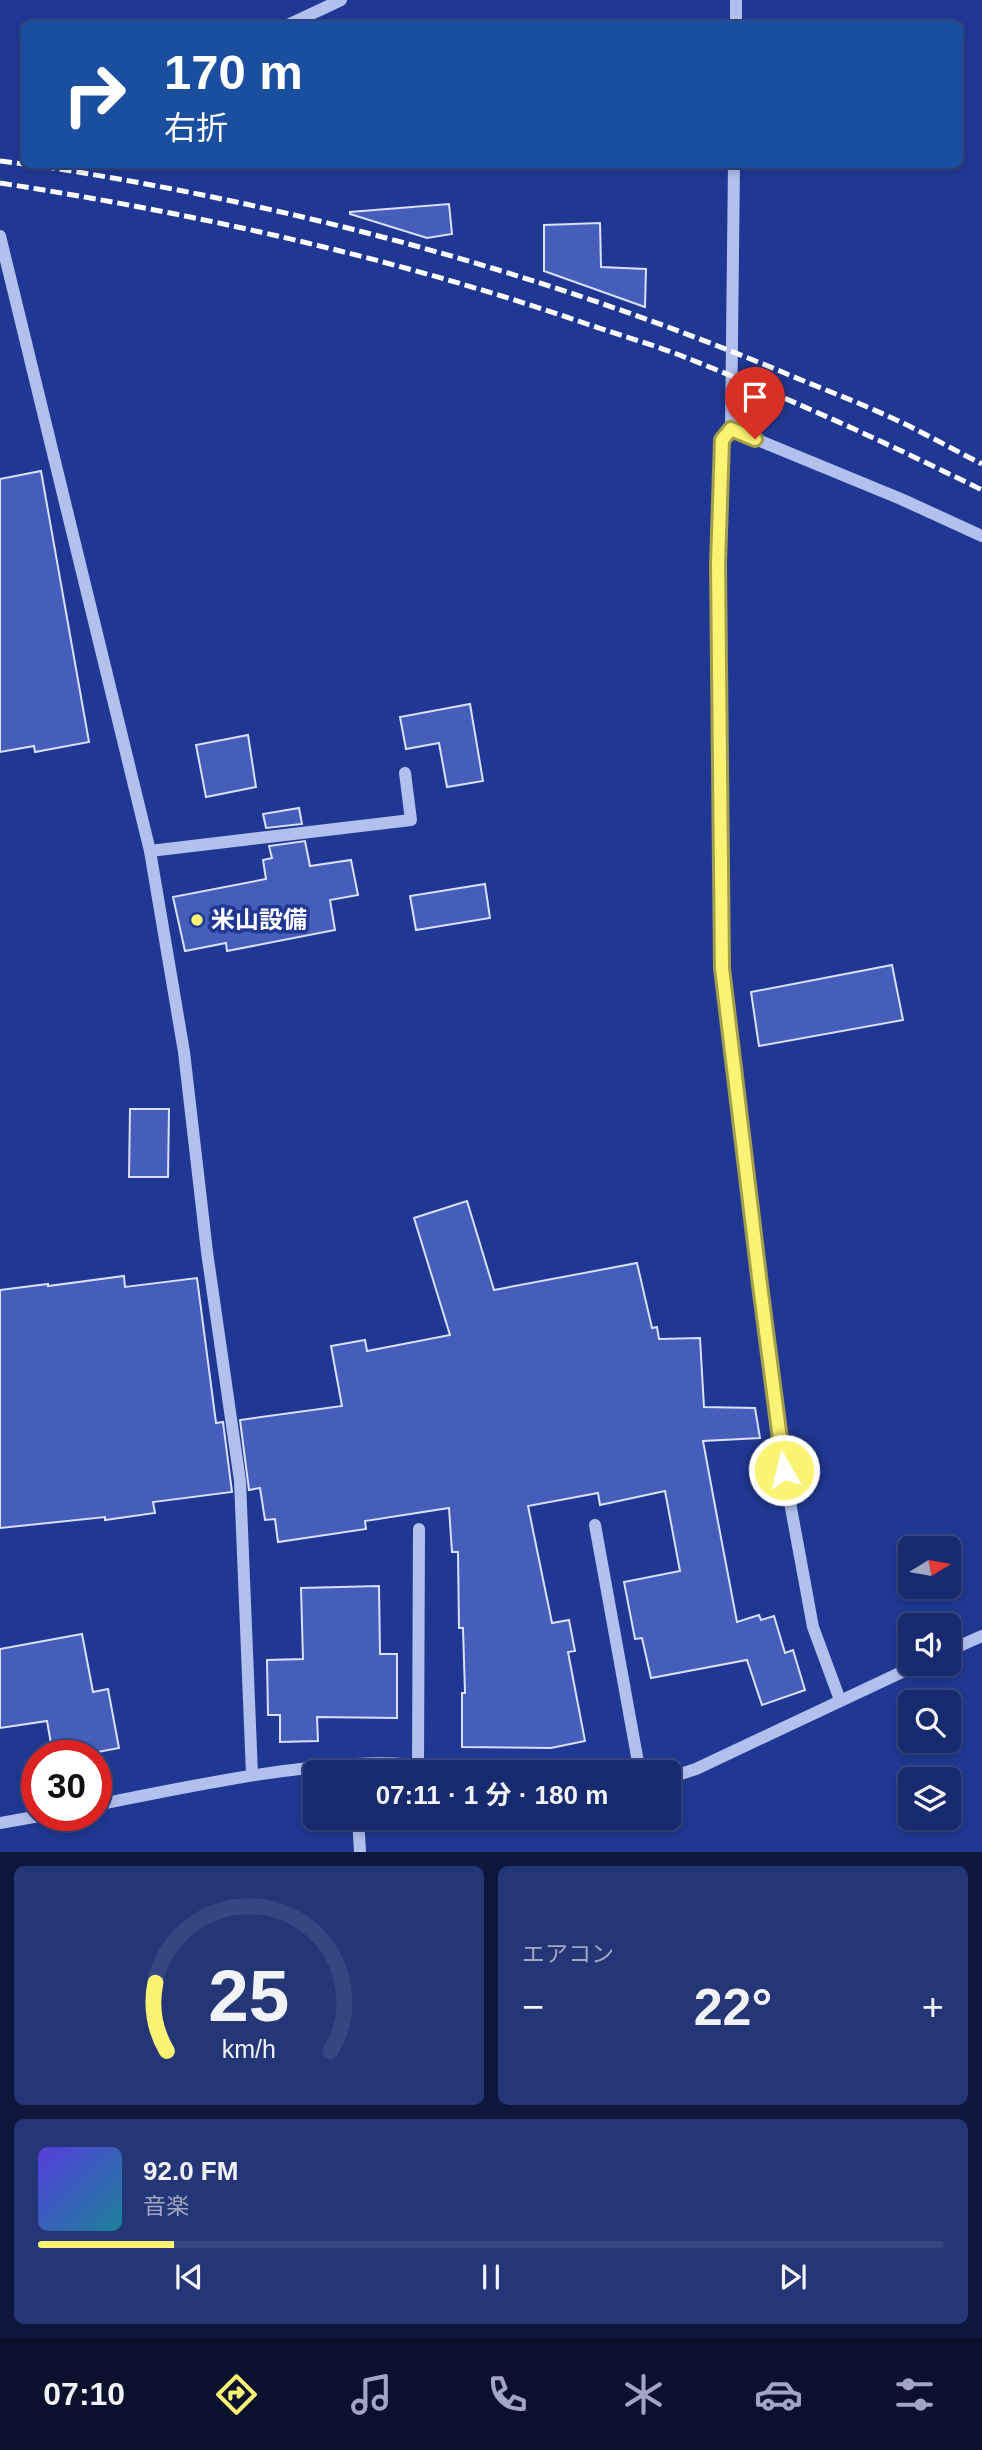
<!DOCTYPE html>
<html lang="ja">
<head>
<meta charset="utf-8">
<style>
	:root { --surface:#182a6e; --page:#253676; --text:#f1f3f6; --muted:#9fa7c2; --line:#364681; --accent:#fbf373 }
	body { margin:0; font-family:Helvetica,"Noto Sans JP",sans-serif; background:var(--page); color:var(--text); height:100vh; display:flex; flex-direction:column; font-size:26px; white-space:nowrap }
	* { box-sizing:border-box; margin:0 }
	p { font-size:23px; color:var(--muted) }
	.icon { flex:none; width:38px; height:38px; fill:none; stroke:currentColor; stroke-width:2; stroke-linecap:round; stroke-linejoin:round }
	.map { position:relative; height:1852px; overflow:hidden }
	.drawer { display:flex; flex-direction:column; gap:14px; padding:14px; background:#0d173c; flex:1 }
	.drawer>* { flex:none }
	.hud { position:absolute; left:21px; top:21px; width:942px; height:147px; border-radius:10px; box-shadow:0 4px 10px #0003,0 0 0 2px var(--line); background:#1a4fa0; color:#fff; overflow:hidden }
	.needle { width:46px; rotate:79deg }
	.controls { position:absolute; left:898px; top:1536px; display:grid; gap:14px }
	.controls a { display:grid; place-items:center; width:63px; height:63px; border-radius:10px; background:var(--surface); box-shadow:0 4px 10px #0003,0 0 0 2px var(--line); font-size:35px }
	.speed { position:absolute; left:21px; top:1740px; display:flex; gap:14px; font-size:35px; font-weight:700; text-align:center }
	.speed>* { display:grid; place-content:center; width:91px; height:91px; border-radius:50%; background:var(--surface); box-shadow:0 4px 10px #0003,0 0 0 2px var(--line); line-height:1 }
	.speed .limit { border:10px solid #d22; background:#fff; color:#111 }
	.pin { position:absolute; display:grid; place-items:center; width:60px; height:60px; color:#fff; margin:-72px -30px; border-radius:50% 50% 50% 0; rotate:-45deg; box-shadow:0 0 7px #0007 }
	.pin .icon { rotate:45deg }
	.me { position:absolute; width:77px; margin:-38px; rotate:352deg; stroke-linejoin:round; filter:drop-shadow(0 0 5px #0008) }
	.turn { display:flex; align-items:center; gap:24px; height:147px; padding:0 28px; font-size:32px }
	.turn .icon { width:91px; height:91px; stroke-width:2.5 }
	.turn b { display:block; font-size:49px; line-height:60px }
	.big { font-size:52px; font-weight:700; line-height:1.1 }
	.drawer .widget { flex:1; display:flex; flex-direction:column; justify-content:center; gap:10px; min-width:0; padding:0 24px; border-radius:10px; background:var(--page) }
	.drawer .dial { align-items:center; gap:0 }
	.dial svg { height:182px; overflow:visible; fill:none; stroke:var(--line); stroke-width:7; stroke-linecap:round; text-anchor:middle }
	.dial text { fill:var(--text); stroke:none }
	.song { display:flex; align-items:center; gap:21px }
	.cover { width:84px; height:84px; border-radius:10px; background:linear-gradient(135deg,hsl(250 70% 55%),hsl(190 70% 35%)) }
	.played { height:7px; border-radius:4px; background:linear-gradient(90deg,var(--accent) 15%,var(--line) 15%) }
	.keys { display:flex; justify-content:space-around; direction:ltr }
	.heat { display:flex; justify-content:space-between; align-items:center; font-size:38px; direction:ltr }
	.drawer .tiles { flex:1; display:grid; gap:14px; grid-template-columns:1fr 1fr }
	.widget:last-child { grid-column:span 2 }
	.trip { position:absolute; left:303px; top:1760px; width:378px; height:70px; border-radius:10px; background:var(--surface); box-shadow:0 4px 10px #0003,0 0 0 2px var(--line); font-weight:700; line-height:70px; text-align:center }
	.tabs { display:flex; height:112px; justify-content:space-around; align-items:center; background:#0a112c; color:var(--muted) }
	.tabs .icon { width:49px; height:49px }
	.tabs .on { color:var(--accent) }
	.tabs b { font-size:32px; color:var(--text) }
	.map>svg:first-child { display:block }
	.building { fill:#445eb9; stroke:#d8e0fa; stroke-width:2 }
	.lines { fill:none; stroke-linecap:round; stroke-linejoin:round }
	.minor { stroke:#b2c0ee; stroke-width:12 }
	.rail { stroke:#fff; stroke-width:5; stroke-dasharray:12 5; stroke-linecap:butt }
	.route-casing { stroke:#a39e4b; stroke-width:18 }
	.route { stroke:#fbf373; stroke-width:12 }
	.poi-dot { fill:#fbf373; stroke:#203893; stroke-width:2.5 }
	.labels { text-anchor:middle; stroke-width:7; stroke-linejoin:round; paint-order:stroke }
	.poi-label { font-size:24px; font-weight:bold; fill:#fff; stroke:#203893; text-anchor:start }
</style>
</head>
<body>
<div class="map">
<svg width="982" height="1852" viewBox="0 0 982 1852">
	<rect width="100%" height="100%" fill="#203893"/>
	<!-- building -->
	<g class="building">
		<polygon points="449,204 452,234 427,238 350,214 350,212"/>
		<polygon points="600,223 601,267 646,269 645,307 544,271 544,225"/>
		<polygon points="41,471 89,742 35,752 34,746 0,752 0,479"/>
		<polygon points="470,704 483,781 447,787 439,743 406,749 400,717"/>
		<polygon points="248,735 256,787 206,797 196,745"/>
		<polygon points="299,808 302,824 266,828 263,814"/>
		<polygon points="305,841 310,866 351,860 358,895 330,900 335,930 227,951 226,943 185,951 173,897 266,879 263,860 272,858 269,846"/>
		<polygon points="485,884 490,918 416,930 410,896"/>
		<polygon points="892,965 903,1020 759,1046 751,992"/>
		<polygon points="130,1109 169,1109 168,1177 129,1177"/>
		<polygon points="467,1201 494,1290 637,1263 652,1328 657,1327 659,1339 700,1338 704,1407 755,1408 760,1438 703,1441 718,1522 737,1622 759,1615 761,1620 774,1616 785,1653 793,1650 805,1690 762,1705 747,1660 651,1678 642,1638 635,1639 624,1582 680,1571 665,1491 600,1505 598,1493 528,1506 552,1623 569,1620 575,1651 568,1652 585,1741 551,1748 462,1747 462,1693 465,1693 463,1628 459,1628 458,1552 452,1552 449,1508 365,1521 366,1529 278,1542 275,1519 265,1520 260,1488 249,1490 240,1420 342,1406 331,1346 365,1340 367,1351 450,1335 414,1218"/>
		<polygon points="124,1276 125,1287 197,1278 216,1423 223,1422 232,1492 153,1502 155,1513 105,1520 105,1517 0,1528 0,1290 48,1284 48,1286"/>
		<polygon points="379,1586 380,1654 397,1654 397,1718 317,1717 318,1741 280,1742 280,1715 268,1715 267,1660 303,1659 301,1588"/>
		<polygon points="82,1634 93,1692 108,1689 119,1748 82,1755 53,1755 47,1721 0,1728 0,1649"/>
	</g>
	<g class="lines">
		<!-- minor -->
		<g class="minor">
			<polyline points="290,24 341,0"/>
			<polyline points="736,24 736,0"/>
			<polyline points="734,164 731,429 722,440 718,563 722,968 784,1470 813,1627 840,1700"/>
			<polyline points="0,236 150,851 184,1052 207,1252 240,1481 252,1774"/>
			<polyline points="731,429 901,499 982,536"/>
			<polyline points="150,851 411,820 405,773"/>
			<polyline points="595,1525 640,1773"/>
			<polyline points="948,1651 982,1636"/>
			<polyline points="418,1765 419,1529"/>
			<polyline points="668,1778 696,1769 919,1664"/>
			<path d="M96 1805C182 1788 268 1769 356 1764 406 1761 457 1769 507 1773"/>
			<polyline points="358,1818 360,1852"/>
			<polyline points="0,1823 45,1815"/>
		</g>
		<!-- rail -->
		<g class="rail">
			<polyline points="0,161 24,164"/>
			<path d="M26 164C284 202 539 271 780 371 817 387 856 401 892 418 923 432 952 449 982 464"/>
			<path d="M0 183C199 214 396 258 587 324 622 336 658 346 692 360 791 399 887 443 982 490"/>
		</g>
	</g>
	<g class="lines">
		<!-- route casing -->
		<g class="route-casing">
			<polyline id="route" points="755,439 731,429 722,440 718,564 722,968 760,1285 784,1470"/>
		</g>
		<!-- route -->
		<use href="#route" class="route"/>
	</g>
	<!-- markers -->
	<circle class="poi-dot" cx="197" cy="920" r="7"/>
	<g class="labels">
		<!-- poi labels -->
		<g class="poi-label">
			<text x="211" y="928">米山設備</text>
		</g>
	</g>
</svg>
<div class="controls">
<a><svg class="needle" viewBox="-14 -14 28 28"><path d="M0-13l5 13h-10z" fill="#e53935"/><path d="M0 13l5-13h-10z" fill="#9fa7c2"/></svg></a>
<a><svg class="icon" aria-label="sound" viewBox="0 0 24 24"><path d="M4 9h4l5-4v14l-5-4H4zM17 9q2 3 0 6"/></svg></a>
<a><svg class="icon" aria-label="search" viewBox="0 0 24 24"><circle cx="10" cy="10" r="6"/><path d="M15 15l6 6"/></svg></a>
<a><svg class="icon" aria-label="layers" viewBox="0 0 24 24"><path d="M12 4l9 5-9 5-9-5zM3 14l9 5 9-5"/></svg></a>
</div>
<div class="speed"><div class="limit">30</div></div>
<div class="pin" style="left:755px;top:439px;background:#d93025"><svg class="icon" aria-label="arrive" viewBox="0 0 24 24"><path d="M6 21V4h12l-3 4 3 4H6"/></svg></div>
<svg class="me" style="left:784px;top:1470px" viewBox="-20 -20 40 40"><circle r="17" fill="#fbf373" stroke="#fff" stroke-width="3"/><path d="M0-11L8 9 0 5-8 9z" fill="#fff"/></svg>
<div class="trip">07:11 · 1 分 · 180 m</div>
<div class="hud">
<div class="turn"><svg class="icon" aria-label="right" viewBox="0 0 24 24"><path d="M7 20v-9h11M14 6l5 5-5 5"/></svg><div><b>170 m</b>右折</div></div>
</div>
</div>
<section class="drawer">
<div class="tiles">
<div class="widget dial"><svg viewBox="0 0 100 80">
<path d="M14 69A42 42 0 1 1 86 69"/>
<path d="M14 69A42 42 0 0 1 9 39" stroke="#fbf373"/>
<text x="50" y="56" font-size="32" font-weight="700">25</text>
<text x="50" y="72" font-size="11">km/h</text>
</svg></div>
<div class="widget"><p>エアコン</p>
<div class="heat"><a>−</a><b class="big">22°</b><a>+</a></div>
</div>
<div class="widget">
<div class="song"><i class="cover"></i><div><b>92.0 FM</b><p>音楽</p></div></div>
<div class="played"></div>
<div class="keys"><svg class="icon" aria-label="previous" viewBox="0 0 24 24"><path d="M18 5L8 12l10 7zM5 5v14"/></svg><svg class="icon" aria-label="pause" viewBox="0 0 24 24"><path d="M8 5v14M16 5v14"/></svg><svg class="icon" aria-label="next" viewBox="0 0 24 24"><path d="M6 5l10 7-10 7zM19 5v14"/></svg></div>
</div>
</div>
</section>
<nav class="tabs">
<b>07:10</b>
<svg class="icon on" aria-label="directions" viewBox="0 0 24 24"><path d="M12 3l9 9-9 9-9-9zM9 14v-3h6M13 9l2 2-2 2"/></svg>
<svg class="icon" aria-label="music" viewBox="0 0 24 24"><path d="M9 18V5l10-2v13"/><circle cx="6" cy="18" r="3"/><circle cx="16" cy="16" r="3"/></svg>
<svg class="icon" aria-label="phone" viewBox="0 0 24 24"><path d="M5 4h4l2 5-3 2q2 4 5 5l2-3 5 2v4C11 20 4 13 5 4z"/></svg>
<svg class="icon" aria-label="climate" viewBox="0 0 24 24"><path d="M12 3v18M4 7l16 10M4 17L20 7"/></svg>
<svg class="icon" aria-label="car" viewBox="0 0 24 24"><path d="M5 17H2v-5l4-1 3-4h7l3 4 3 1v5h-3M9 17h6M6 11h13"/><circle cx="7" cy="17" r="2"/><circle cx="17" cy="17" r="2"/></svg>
<svg class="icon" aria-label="filters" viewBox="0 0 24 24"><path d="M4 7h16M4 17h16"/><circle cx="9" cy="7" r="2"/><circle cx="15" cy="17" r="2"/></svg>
</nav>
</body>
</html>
